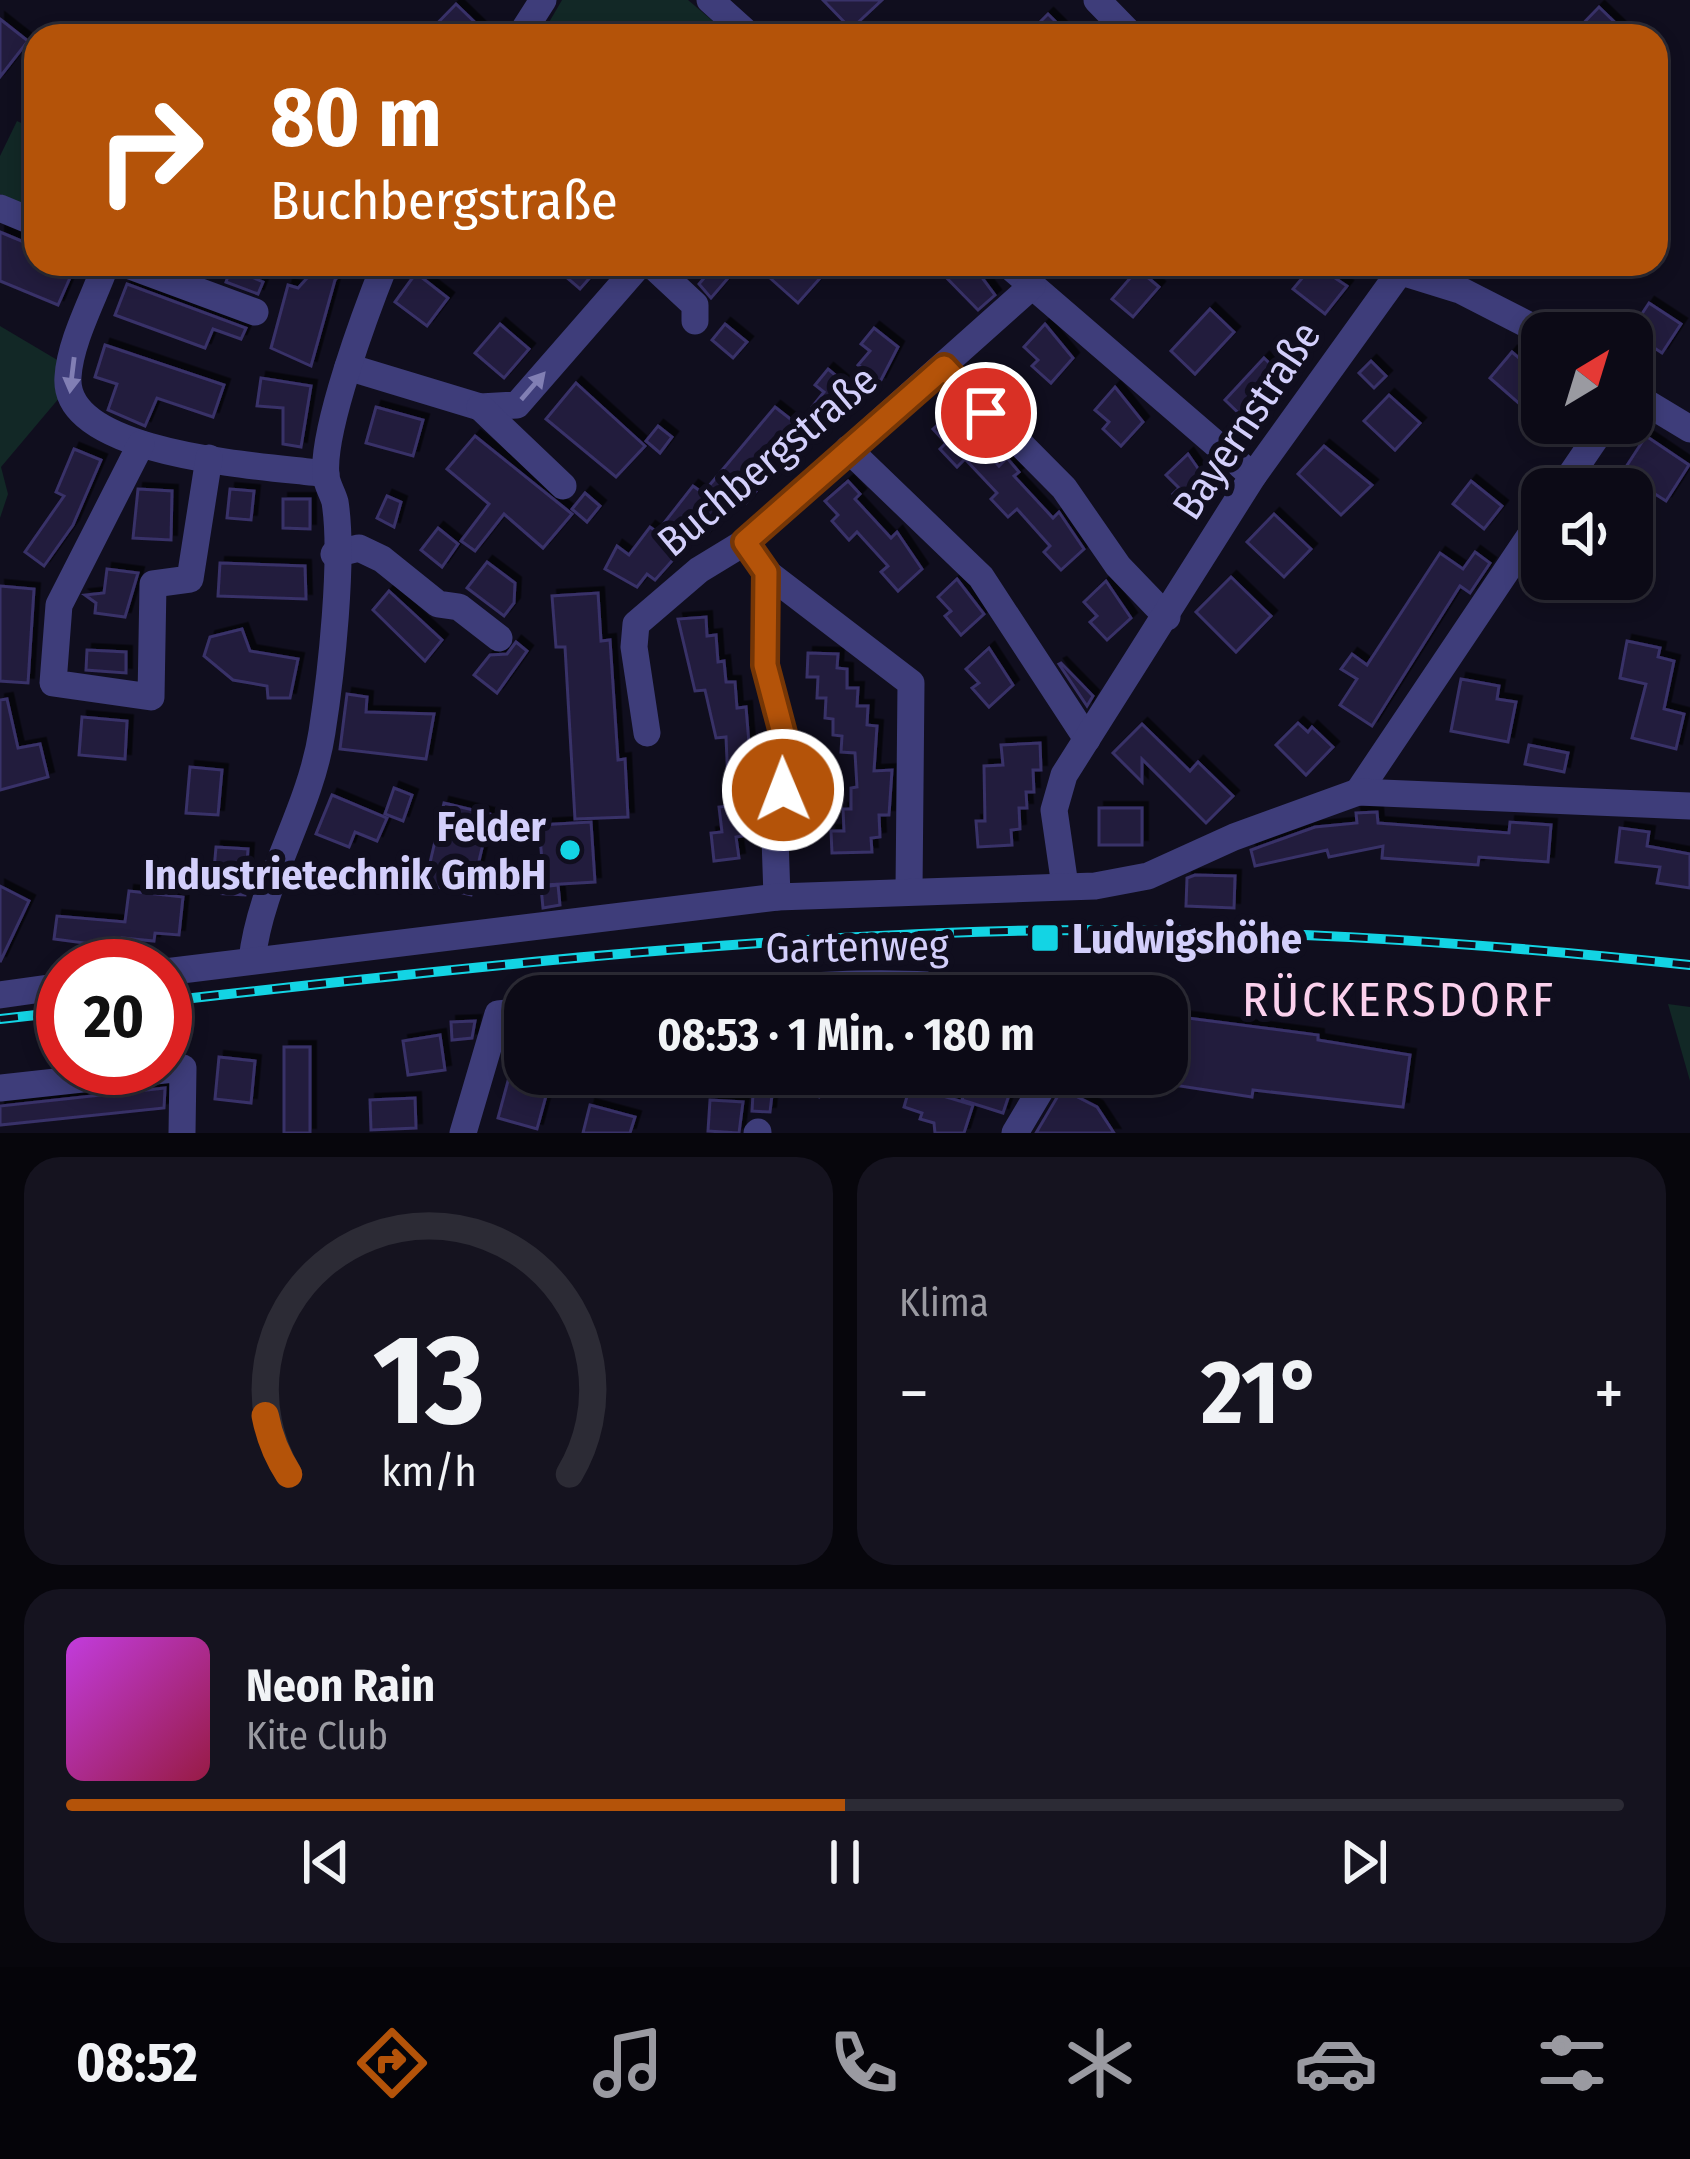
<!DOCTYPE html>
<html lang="de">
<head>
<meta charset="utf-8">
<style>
	:root { --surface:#0c0a16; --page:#15131f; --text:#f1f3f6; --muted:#9a9aa1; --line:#2c2b35; --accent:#b45309 }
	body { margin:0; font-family:"Fira Sans Condensed",sans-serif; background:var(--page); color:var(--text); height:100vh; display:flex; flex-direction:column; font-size:45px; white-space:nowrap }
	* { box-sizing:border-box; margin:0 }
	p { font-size:39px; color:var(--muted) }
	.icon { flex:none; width:66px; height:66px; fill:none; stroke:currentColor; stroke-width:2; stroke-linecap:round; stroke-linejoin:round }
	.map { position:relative; height:1133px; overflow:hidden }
	.sheet { display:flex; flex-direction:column; gap:24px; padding:24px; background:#07060c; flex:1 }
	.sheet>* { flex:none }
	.top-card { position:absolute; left:24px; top:24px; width:1644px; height:252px; border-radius:36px; box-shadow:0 6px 18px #0003,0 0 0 3px var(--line); background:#b45309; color:#fff; overflow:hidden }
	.needle { width:78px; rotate:38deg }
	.controls { position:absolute; left:1521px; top:312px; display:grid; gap:24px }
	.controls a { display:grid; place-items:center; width:132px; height:132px; border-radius:24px; background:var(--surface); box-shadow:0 6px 18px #0003,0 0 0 3px var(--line); font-size:60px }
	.speed { position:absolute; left:36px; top:939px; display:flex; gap:24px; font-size:60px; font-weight:700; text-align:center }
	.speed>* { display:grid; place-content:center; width:156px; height:156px; border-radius:50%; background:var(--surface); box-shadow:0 6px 18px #0003,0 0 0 3px var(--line); line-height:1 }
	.speed .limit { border:18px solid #d22; background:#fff; color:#111 }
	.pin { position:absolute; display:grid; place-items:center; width:102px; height:102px; color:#fff; margin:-51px; border:6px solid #fff; border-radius:50%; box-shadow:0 3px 12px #0007 }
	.me { position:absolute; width:132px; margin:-66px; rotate:359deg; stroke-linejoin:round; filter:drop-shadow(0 0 9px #0008) }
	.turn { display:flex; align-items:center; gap:42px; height:252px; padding:0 48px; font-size:54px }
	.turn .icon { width:156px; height:156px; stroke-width:2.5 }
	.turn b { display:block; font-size:84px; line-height:102px }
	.big { font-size:90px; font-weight:700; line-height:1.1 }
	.sheet .card { flex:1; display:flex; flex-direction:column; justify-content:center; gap:18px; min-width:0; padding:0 42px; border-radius:36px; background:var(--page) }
	.sheet .dial { align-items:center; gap:0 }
	.dial svg { height:312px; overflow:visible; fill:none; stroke:var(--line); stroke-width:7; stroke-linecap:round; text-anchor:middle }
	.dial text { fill:var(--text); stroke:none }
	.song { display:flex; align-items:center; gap:36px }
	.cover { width:144px; height:144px; border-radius:18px; background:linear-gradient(135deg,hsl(290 70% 55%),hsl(340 70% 35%)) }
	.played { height:12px; border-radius:6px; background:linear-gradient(90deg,var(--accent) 50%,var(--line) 50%) }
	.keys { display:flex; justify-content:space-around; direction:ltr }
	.heat { display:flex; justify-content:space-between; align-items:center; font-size:66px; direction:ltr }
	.sheet .tiles { flex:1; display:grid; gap:24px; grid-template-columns:1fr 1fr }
	.card:last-child { grid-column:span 2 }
	.trip { position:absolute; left:504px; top:975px; width:684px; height:120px; border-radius:36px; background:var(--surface); box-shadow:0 6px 18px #0003,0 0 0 3px var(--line); font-weight:700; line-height:120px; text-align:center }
	.tabs { display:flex; height:192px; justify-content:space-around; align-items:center; background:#050409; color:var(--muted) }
	.tabs .icon { width:84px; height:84px }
	.tabs .selected { color:var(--accent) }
	.tabs b { font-size:54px; color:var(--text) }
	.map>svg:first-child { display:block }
	.green { fill:#122826 }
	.building { fill:#221c3e; stroke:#393068; stroke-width:3; filter:url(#shadow) }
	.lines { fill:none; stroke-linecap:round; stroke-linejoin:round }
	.minor { stroke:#3e3d7a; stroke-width:27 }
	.rail-casing { stroke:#13d4e4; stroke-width:10 }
	.rail { stroke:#100e1e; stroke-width:6; stroke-dasharray:18; stroke-linecap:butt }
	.oneway { fill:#817fb4 }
	.route-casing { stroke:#753606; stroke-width:30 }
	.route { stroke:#b45309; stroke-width:21 }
	.poi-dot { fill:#13d4e4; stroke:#100e1e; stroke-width:4.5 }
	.labels { text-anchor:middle; stroke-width:12; stroke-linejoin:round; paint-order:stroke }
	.street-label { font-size:42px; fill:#d3cffb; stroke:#100e1e }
	.poi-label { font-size:42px; font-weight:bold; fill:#d3cffb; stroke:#100e1e; text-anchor:end }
	.quarter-label { font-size:48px; letter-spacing:3px; fill:#fbd1ed; stroke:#100e1e }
</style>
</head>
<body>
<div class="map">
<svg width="1690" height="1133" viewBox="0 0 1690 1133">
	<defs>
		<filter id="shadow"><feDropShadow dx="5.5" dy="-5.5" stdDeviation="0" flood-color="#0009"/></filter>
	</defs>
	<rect width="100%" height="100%" fill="#100e1e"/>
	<!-- green -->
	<g class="green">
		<polygon points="562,0 688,0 727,33 541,36"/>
		<polygon points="17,121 36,130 36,211 0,194 0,156"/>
		<polygon points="0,326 59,361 60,397 1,467 8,494 0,518"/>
		<polygon points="1668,1004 1690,1007 1690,1081"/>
	</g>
	<!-- building -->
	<g class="building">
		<polygon points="823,0 882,0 851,29"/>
		<polygon points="456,4 489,36 425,36"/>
		<polygon points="1599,7 1629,36 1571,36"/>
		<polygon points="1048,14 1070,36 1026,36"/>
		<polygon points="0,19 28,41 0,77"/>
		<polygon points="0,232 36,247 36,264 76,264 58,305 0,281"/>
		<polygon points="320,264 348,264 335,280 311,366 271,348 288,285 298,288"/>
		<polygon points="551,264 602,264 580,289"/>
		<polygon points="783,264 808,264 822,276 798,303 770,278"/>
		<polygon points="933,264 972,264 995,295 978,310"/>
		<polygon points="1314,264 1347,286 1325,314 1293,289"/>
		<polygon points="715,265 729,277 711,298 699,284"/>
		<polygon points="231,268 263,282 258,294 226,282"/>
		<polygon points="1138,269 1159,287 1133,317 1112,299"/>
		<polygon points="416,273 448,298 427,326 395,302"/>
		<polygon points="127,284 246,328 241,339 213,329 205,348 115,315"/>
		<polygon points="1649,303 1681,324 1662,353 1630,332"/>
		<polygon points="1210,309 1234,332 1195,374 1171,351"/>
		<polygon points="500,324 529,349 504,378 475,353"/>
		<polygon points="725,324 747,342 733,358 712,340"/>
		<polygon points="1045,324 1073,358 1051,383 1032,366 1038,360 1024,347"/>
		<polygon points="874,328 898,347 880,382 858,365 870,351 861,344"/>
		<polygon points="105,345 224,385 213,417 157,398 145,426 108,410 117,384 95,377"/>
		<polygon points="1512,352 1542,378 1542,401 1531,414 1490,378"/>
		<polygon points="1264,358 1288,381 1249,423 1225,400"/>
		<polygon points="1371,361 1386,376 1374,388 1359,373"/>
		<polygon points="828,369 852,389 834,423 812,407 824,392 815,385"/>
		<polygon points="261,378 311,386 301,447 283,444 283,408 257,406"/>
		<polygon points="576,383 645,446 616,477 546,419"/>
		<polygon points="1115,387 1143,422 1121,446 1103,429 1109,422 1095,410"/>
		<polygon points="1389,395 1420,423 1395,450 1364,421"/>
		<polygon points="376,407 423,420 413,456 366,443"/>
		<polygon points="775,407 807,432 746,503 736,496 701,541 694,536 655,580 647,574 637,587 605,569 617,546 629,555 650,527 657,532 693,486 703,493"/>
		<polygon points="956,408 968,421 963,426 999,466 1007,458 1019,472 1014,476 1053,518 1059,512 1084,549 1061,570 1044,552 1050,546 1017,509 1008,517 991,499 997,493 965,459 957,467 940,449 946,443 933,429"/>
		<polygon points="658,426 672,437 660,453 646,441"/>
		<polygon points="475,436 572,514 543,548 504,514 475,551 461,541 489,504 447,469"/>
		<polygon points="1646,436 1689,465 1666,501 1622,473"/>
		<polygon points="1324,446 1372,485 1341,515 1298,474"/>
		<polygon points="74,449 101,460 73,525 44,566 25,552 64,496 56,492"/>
		<polygon points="1188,454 1213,490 1190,512 1173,494 1179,488 1166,475"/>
		<polygon points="848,481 860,494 855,499 891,538 897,532 922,569 898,591 881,572 888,566 857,532 849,540 832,521 838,515 825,501"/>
		<polygon points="1471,481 1502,506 1484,529 1453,504"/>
		<polygon points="138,489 172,491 171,540 133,538"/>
		<polygon points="230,489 254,491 251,520 227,518"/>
		<polygon points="585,493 600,506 587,522 572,509"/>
		<polygon points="387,496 401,502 394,527 377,518"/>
		<polygon points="283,499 310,499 310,529 283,528"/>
		<polygon points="1274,514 1311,549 1284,577 1247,542"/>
		<polygon points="438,528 458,544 442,567 421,550"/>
		<polygon points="1475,552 1490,563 1470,593 1460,586 1372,726 1340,705 1357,679 1341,669 1352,654 1367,665 1440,553 1463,569"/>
		<polygon points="487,562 515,583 514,603 504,616 467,588"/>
		<polygon points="220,563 305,566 306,599 218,596"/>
		<polygon points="107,569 138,573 125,617 95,613 96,603 85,595 104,593"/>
		<polygon points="1231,577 1271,616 1236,652 1196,612"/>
		<polygon points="957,579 984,614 961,635 945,616 951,611 938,597"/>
		<polygon points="1106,581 1131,618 1107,640 1090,622 1097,616 1084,602"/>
		<polygon points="0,586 34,589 28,683 0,681"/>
		<polygon points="389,591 442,640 425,661 373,610"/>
		<polygon points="598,593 601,641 610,640 618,760 625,759 628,817 575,819 565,647 556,647 552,596"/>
		<polygon points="706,617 707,636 716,635 718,662 724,661 726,682 735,682 737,708 746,707 750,756 756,756 759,782 750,783 753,808 746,809 748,835 736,837 739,858 714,861 711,833 722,832 719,807 729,806 726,737 716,738 705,690 695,691 678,619"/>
		<polygon points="242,629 250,651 298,659 290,698 268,698 267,686 233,680 204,656 210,637"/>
		<polygon points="1627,641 1660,648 1658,657 1674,661 1664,709 1684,714 1676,749 1632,738 1646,684 1620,678"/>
		<polygon points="516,642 527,651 497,693 474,675 490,655 507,654"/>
		<polygon points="989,648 1013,685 989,707 972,688 979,683 966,669"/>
		<polygon points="87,650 126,652 126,673 86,670"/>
		<polygon points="808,653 838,654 837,668 847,669 847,688 858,688 857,706 868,706 867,725 877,726 874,771 892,770 889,815 879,815 880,837 871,838 872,852 832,853 831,831 844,831 843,809 851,809 851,788 857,787 855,753 841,752 842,736 833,735 833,719 825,718 826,698 817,698 818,677 807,677"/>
		<polygon points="1061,663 1093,696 1087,706 1059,664"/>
		<polygon points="1461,679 1499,686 1497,699 1516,702 1508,742 1451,731"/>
		<polygon points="347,694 367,697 366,712 434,714 426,759 340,749"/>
		<polygon points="7,699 18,748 40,744 48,777 0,790 0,700"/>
		<polygon points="82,717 127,721 125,759 79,755"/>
		<polygon points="1298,723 1308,732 1312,727 1333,747 1306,775 1276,745"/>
		<polygon points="1142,724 1190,771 1198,762 1233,796 1206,823 1142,759 1142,782 1113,753"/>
		<polygon points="1040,743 1041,770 1033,770 1034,792 1026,792 1027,808 1019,808 1020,829 1011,830 1012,845 978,847 976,821 985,821 984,766 1003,765 1001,745"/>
		<polygon points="1529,745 1568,753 1564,772 1525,764"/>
		<polygon points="190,767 222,770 218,815 186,813"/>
		<polygon points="394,788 412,795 403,821 385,814"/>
		<polygon points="332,795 387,818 377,841 355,832 349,847 316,834"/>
		<polygon points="444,803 490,814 471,895 425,884"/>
		<rect x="1099" y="808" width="43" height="37"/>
		<polygon points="1377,812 1378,823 1509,833 1510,822 1551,825 1548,862 1479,857 1478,865 1382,858 1383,846 1329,857 1327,850 1255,866 1251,850 1315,827 1357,823 1356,813"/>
		<polygon points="591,822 595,882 544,885 539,825"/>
		<polygon points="1620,828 1649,832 1647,846 1690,854 1690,888 1657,883 1660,867 1616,862"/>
		<polygon points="216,847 248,849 245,895 212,893"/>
		<polygon points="1195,875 1235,876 1234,908 1186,906 1187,878"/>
		<polygon points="558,885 560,905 543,908 541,887"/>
		<polygon points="0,886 29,901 0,962"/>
		<polygon points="129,891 183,897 179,935 155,933 154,941 122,938 120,956 92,953 92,944 54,939 57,916 125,922"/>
		<polygon points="1180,1017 1318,1035 1318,1040 1410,1055 1403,1107 1253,1090 1252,1097 1167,1084 1167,1036 1177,1037"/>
		<polygon points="475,1021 472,1038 452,1040 451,1022"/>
		<polygon points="440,1035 445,1070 408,1075 403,1041"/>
		<polygon points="519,1040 525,1041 525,1074 534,1074 530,1092 546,1096 537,1129 498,1118"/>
		<rect x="284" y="1047" width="26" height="86"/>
		<polygon points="219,1057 255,1061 251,1103 215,1099"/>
		<polygon points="793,1074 826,1074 819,1097 789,1088"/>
		<polygon points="970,1074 1016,1074 1003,1113 962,1100"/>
		<polygon points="910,1086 973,1105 964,1133 935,1133 934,1123 920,1119 922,1113 904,1107"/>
		<polygon points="165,1088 164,1108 0,1125 0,1106"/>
		<polygon points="1062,1089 1097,1107 1114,1133 1036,1133"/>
		<polygon points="753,1094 772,1095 770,1112 752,1111"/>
		<polygon points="415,1098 416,1128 371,1130 370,1100"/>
		<polygon points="710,1100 743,1102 739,1133 708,1131"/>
		<polygon points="590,1105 635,1117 630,1133 583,1133"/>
	</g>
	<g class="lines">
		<!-- minor -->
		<g class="minor">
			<polyline points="710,0 750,36"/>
			<polyline points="1097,0 1132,36"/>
			<polyline points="520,36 543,0"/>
			<polyline points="0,208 36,223"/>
			<path d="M106 264C94 298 70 341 68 377 62 457 270 466 326 474"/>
			<polyline points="125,264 255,312"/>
			<polyline points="651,264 695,305 695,321"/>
			<polyline points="1007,264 1253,476"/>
			<polyline points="1376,264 1460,290 1544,333"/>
			<polyline points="348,367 480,407 517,405 640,264"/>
			<polyline points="944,367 1064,488 1118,566 1167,617"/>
			<polyline points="1632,394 1690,429"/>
			<polyline points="480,407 563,486"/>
			<polyline points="141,444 59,605 53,683 151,697 153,584 190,579 209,458"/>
			<polyline points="848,449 981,577 1087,739"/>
			<polyline points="1561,489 1606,423"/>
			<polyline points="745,542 766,572 911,683 909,891"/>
			<polyline points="334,554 359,548 382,559 438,604 459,607 499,638"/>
			<polyline points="766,572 765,665 788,752 775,838 777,897"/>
			<polyline points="647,733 634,647 636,624 699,570 745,542 1032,286"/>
			<polyline points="1358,792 1542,518"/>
			<polyline points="1065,886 1054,810 1064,775 1253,476 1399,273"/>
			<path d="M252 960C261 881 310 811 322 732 331 675 344 558 335 502 333 494 327 485 326 476 321 431 367 309 385 264"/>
			<polyline points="165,972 777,897 1095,886 1148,876 1234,837 1358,792 1690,806"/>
			<polyline points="0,995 63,986"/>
			<path d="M686 996C802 985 913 975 1029 996"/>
			<polyline points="0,1088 183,1068 182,1133"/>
			<polyline points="463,1133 498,1014 525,1011"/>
			<polyline points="757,1133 758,1132"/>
			<polyline points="1015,1133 1050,1074"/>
		</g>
		<!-- rail casing -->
		<g class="rail-casing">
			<g id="rail">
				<path d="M165 1001C445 970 727 938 1009 931 1237 926 1463 941 1690 965"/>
				<polyline points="0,1019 63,1012"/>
			</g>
		</g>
		<!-- rail -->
		<use href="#rail" class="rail"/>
	</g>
	<!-- one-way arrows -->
	<defs><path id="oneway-solid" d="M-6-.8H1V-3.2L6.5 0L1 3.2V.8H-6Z" transform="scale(3)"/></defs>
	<g class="oneway">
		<use href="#oneway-solid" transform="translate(72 375) rotate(97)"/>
		<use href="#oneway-solid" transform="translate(533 386) rotate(-49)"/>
	</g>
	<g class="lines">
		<!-- route casing -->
		<g class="route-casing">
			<polyline id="route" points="783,790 788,752 765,665 766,572 745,542 944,367 986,413"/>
		</g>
		<!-- route -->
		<use href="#route" class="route"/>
	</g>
	<!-- markers -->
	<g class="poi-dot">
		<circle cx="570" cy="850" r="12"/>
		<rect x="1030" y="923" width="30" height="30" rx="6"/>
	</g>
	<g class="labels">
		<!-- street labels -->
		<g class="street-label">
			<text transform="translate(1246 420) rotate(-56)" y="15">Bayernstraße</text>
			<text transform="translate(767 460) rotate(-40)" y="15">Buchbergstraße</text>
			<text transform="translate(857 946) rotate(-1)" y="15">Gartenweg</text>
		</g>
		<!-- poi labels -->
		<g class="poi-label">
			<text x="546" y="841">Felder<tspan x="546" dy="48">Industrietechnik GmbH</tspan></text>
			<text x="1072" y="953" text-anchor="start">Ludwigshöhe</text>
		</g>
		<!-- quarter labels -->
		<g class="quarter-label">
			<text x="1399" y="1016">RÜCKERSDORF</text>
		</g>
	</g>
</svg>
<div class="controls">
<a><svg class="needle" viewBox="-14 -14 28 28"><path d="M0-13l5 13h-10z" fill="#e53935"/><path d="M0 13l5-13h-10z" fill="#9a9aa1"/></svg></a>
<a><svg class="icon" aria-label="sound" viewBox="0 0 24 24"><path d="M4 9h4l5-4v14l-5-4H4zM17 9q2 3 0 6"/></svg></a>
</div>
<div class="speed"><div class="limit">20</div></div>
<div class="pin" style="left:986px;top:413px;background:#d93025"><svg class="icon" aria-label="arrive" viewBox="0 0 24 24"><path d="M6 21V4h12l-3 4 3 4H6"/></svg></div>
<svg class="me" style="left:783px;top:790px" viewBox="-20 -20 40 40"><circle r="17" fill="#b45309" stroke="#fff" stroke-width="3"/><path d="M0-11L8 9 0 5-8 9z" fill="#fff"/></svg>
<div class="trip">08:53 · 1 Min. · 180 m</div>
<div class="top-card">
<div class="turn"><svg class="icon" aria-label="right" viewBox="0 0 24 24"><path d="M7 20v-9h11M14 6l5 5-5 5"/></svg><div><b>80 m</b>Buchbergstraße</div></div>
</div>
</div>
<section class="sheet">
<div class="tiles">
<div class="card dial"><svg viewBox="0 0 100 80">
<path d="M14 69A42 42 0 1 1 86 69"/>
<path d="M14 69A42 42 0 0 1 8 54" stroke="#b45309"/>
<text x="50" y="56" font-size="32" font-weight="700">13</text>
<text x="50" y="72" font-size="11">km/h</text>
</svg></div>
<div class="card"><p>Klima</p>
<div class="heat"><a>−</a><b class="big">21°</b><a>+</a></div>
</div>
<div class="card">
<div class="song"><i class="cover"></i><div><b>Neon Rain</b><p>Kite Club</p></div></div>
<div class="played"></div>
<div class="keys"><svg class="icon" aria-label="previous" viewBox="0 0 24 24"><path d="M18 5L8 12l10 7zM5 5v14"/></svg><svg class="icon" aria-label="pause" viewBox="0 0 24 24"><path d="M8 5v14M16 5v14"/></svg><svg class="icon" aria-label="next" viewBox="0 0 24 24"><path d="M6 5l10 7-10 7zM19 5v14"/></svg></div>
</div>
</div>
</section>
<nav class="tabs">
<b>08:52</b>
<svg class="icon selected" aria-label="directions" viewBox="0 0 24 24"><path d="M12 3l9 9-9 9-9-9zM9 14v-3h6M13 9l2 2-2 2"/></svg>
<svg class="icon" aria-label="music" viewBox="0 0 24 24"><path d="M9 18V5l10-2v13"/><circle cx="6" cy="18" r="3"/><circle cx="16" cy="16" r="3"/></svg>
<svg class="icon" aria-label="phone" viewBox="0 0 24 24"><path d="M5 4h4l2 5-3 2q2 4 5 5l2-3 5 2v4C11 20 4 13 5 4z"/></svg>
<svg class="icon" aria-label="climate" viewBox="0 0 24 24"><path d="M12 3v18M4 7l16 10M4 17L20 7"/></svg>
<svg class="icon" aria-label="car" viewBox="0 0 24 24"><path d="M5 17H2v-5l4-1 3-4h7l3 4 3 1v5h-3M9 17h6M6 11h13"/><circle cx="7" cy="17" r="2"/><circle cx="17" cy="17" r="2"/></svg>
<svg class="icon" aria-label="filters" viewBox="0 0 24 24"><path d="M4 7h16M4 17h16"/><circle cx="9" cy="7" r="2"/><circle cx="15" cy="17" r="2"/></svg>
</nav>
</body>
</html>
